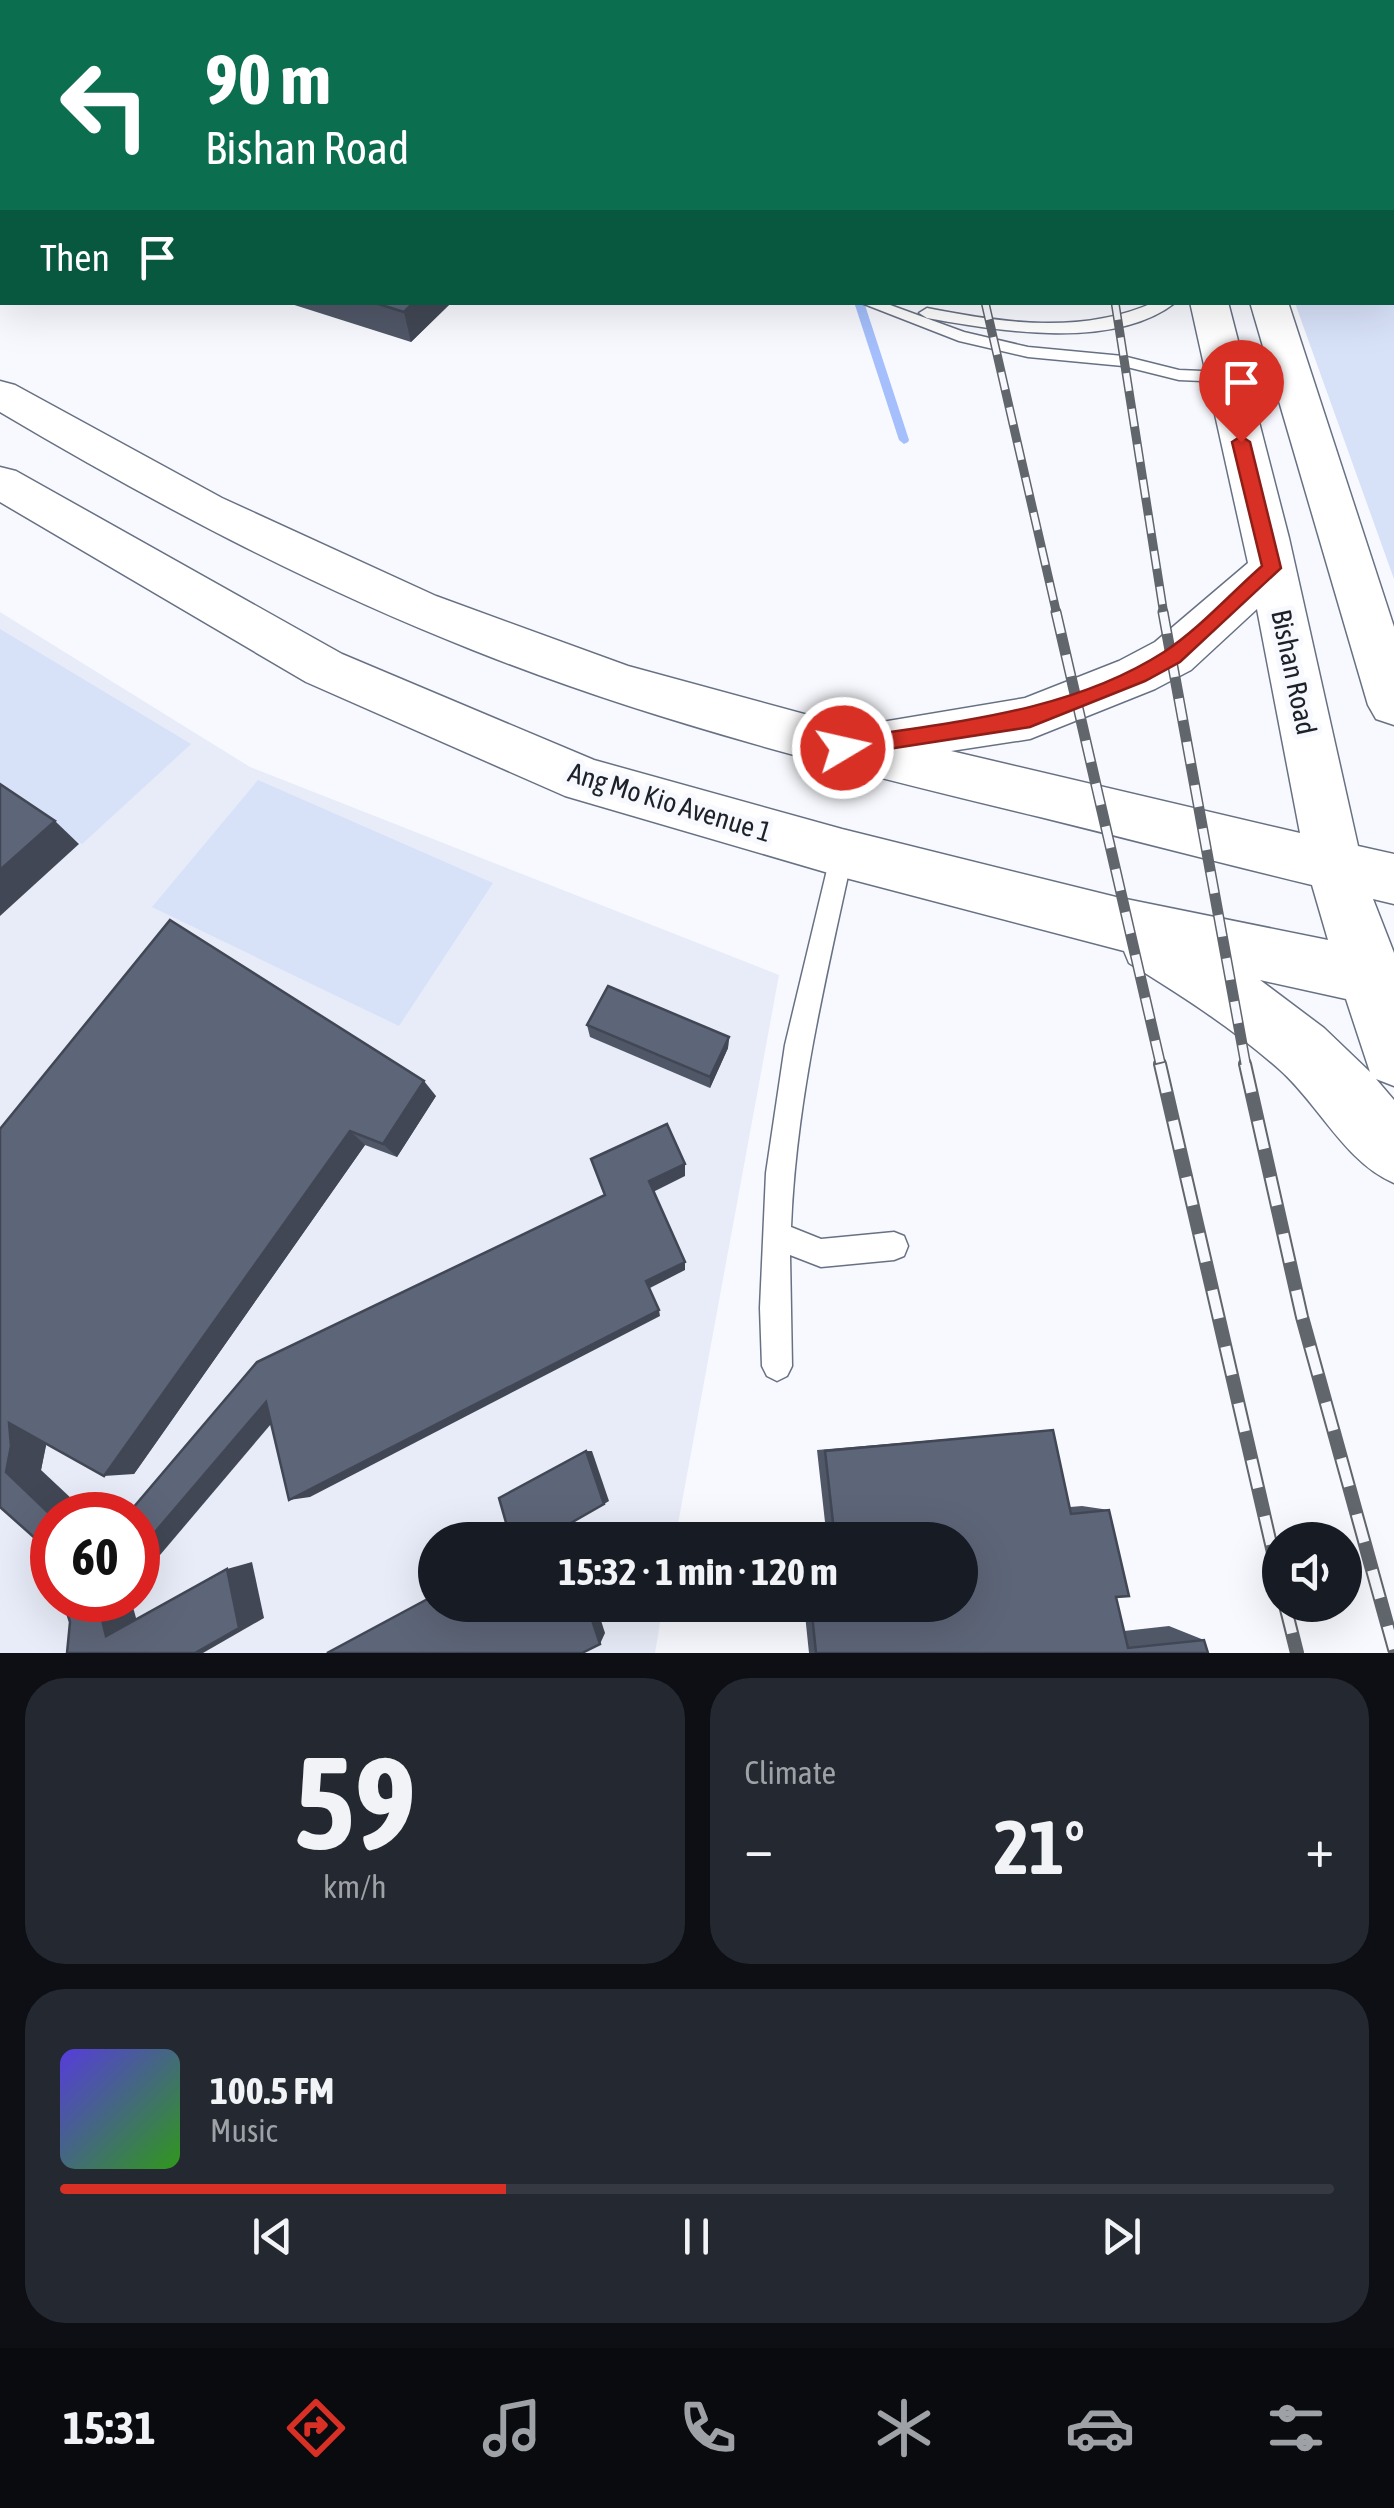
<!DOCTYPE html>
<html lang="en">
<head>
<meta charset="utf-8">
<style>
	:root { --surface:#171b24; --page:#242831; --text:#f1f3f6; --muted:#9ea1a6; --line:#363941; --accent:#d93025 }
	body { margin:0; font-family:"Asap Condensed",sans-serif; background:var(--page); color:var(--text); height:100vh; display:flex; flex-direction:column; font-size:38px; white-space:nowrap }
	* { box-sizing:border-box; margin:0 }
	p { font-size:32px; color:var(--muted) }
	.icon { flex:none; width:55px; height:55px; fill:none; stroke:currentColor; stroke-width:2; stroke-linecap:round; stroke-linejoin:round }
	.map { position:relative; height:1653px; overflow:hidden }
	.drawer { display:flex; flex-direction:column; gap:25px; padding:25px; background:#0d0f14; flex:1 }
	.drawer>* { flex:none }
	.guide { position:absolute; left:0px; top:0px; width:1395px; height:305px; box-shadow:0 10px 40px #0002; background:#0b6e4f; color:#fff; overflow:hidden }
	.fabs { position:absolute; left:1262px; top:1522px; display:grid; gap:20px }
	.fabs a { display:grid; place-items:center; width:100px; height:100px; border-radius:50%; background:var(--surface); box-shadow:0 10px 40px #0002; font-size:50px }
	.speed { position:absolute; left:30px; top:1492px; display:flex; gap:20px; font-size:50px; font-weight:700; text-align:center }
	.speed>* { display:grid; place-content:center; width:130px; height:130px; border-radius:50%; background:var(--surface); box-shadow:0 10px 40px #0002; line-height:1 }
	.speed .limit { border:15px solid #d22; background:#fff; color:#111 }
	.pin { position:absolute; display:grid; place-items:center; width:85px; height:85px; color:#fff; margin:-102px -42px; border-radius:50% 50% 50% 0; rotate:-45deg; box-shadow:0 0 10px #0007 }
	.pin .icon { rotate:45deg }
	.me { position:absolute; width:110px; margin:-55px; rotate:81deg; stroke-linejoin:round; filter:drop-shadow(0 0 8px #0008) }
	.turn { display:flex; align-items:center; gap:35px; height:210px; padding:0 40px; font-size:45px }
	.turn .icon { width:130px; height:130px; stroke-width:2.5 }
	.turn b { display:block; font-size:70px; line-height:85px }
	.then { display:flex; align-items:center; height:95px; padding:0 40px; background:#0003; gap:20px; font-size:38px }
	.big { font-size:75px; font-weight:700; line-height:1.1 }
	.drawer .widget { flex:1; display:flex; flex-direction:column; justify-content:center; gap:15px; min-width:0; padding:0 35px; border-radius:40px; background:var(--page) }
	.drawer .dial { align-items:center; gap:0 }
	.dial b { font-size:130px; line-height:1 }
	.song { display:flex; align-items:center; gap:30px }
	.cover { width:120px; height:120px; border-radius:15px; background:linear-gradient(135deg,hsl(250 70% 55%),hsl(110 70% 35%)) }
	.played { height:10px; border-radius:5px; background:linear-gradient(90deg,var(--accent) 35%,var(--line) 35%) }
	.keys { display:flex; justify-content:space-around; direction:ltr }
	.heat { display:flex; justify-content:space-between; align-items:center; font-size:55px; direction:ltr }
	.drawer .tiles { flex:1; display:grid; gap:25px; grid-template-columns:1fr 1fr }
	.widget:last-child { grid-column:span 2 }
	.trip { position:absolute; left:418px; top:1522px; width:560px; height:100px; border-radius:50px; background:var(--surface); box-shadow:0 10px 40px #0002; font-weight:700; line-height:100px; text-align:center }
	.menu { display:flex; height:160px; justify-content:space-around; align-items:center; background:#090b0e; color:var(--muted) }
	.menu .icon { width:70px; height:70px }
	.menu .selected { color:var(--accent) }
	.menu b { font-size:45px; color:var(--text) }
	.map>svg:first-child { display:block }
	.built { fill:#e7ecf8; fill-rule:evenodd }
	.green { fill:#d7e1f8 }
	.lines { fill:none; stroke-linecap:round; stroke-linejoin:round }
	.stream { fill:#a4bffb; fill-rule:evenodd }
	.service-casing { stroke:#687184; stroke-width:3 }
	.primary-casing { stroke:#687184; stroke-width:3 }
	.service { fill:#fff; fill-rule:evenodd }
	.primary { fill:#fff; fill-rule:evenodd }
	.rail-far2-casing { stroke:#61656c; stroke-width:9 }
	.rail-far1-casing { stroke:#61656c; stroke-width:11 }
	.rail-casing { stroke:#61656c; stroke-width:14 }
	.rail-far2 { stroke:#f7f9fe; stroke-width:6; stroke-dasharray:18; stroke-linecap:butt }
	.rail-far1 { stroke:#f7f9fe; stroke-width:8; stroke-dasharray:22; stroke-linecap:butt }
	.rail { stroke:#f7f9fe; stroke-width:10; stroke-dasharray:29; stroke-linecap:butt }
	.wall { fill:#505767 }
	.shaded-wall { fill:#414754 }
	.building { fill:#5d6578; stroke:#414754; stroke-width:2.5 }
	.route { fill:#d93025; stroke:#8d1f18; stroke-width:2.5 }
	.labels { text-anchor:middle; stroke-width:10; stroke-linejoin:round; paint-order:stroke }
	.street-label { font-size:28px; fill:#1d2129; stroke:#f7f9fe }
</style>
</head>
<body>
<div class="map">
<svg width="1394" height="1653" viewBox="0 0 1394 1653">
	<rect width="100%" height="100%" fill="#f7f9fe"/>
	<!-- built -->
	<path class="built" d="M0 612 250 767 779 975 675 1540H435V1605H663L655 1653H0ZM52 1515H138V1600H52Z"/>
	<!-- green -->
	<g class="green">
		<polygon points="1202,0 1394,0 1394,579 1295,303 1392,302 1392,2"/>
		<polygon points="0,629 191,744 82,844 0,789"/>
		<polygon points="258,780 493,883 399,1026 152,907"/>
	</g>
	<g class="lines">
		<!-- stream -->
		<g class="stream">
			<polygon points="756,0 764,0 765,2 758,2"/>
			<rect x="0" y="86" width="2" height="5"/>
			<polygon points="854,302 864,302 909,440 908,442 904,444 899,440"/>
		</g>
		<!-- service casing -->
		<g class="service-casing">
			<g id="service">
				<polygon points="466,0 479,0 481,2 468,2"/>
				<polygon points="0,50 2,51 2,59 0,58"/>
				<polygon points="859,302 882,302 964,332 1028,347 1123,356 1179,370 1225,372 1287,359 1295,364 1293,368 1225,382 1179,380 1123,366 1028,357 959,341"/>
				<path d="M1155 302H1176C1114 351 999 331 927 318L919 313 927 308C1003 323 1082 335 1155 302Z"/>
				<path d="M842 843 850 846 853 853C826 977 796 1100 791 1227L821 1239 894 1232 904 1236 908 1246 904 1256 894 1260 821 1267 790 1255 792 1366 787 1376 777 1381 767 1376 762 1366 760 1308 766 1173 785 1045 831 853 834 846Z"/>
			</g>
		</g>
		<!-- primary casing -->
		<g class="primary-casing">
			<g id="primary">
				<polygon points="1120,0 1148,0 1149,2 1121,2"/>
				<polygon points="1168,0 1196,0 1197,2 1169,2"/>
				<path d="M1190 302H1228L1289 538 1358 846 1394 854V904L1373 899 1394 953V1086L1376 1079 1394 1100V1183C1346 1163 1319 1105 1280 1070 1234 1029 1182 996 1129 963L1124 951 842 877 565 796 306 682 0 502V467L16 471 342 654 594 760 842 829 1116 897 1328 940 1312 885C1221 863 1130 839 1040 817 848 771 656 723 473 650 308 585 152 502 0 412V381L15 385 222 498 436 596 628 666 852 727 1025 698 1119 661 1155 642 1248 563ZM1257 609 1300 833 951 751 1030 739 1155 689 1191 670ZM1260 980 1346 999 1370 1072 1324 1028Z"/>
				<polygon points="1250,302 1288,302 1394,627 1394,725 1376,719 1368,705"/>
			</g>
		</g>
		<!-- service -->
		<use href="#service" class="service"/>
		<!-- primary -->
		<use href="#primary" class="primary"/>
		<!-- rail-far2 casing -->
		<g class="rail-far2-casing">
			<g id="rail-far2">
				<polyline points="985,302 1057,615"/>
				<polyline points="1115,302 1164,615"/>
			</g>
		</g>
		<!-- rail-far1 casing -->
		<g class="rail-far1-casing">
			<g id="rail-far1">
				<polyline points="1056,612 1161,1066"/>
				<polyline points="1163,612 1246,1066"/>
			</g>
		</g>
		<!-- rail casing -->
		<g class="rail-casing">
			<g id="rail">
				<polyline points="1160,1064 1280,1583"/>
				<polyline points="1245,1064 1302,1317 1394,1649"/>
				<polyline points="1285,1605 1297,1653"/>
			</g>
		</g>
		<!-- rail-far2 -->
		<use href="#rail-far2" class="rail-far2"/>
		<!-- rail-far1 -->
		<use href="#rail-far1" class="rail-far1"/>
		<!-- rail -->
		<use href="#rail" class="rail"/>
	</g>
	<!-- wall -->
	<g class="wall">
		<polygon points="285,302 452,302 411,342"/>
		<polygon points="587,1025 729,1037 728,1048 710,1088 590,1037"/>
		<polygon points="436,1096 397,1157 365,1145 134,1474 46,1444 41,1470 52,1568 0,1129"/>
		<polygon points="1053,1430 1070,1507 1082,1506 1109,1510 1116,1597 1124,1631 1169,1626 1204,1640 1208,1653 809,1653 804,1605 960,1605 960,1540 827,1540 817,1450"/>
	</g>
	<!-- shaded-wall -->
	<g class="shaded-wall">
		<polygon points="414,302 452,302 411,342 404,312"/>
		<polygon points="55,821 79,844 0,916 0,870"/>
		<polygon points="729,1037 728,1048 710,1088 710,1077"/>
		<polygon points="424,1081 436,1096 397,1157 383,1144"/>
		<polygon points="350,1131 365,1145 134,1474 104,1476"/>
		<polygon points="685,1164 685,1176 651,1193 649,1181"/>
		<polygon points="685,1262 685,1270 648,1289 646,1281"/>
		<polygon points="659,1310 660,1316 310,1497 289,1500"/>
		<polygon points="266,1402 288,1404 138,1581 138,1552"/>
		<polygon points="9,1423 44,1424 46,1446 41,1470 89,1515 52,1516 6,1472"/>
		<polygon points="586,1451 592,1451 609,1501 604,1504"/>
		<polygon points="569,1523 574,1540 566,1540 562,1528"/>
		<polygon points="252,1562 264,1618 203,1653 195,1653 227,1569"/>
		<polygon points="97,1600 131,1600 138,1625 106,1636"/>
		<polygon points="587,1605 596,1605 605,1633 600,1644"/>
	</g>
	<!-- building -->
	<g class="building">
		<polygon points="372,302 414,302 404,312"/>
		<polygon points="0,784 55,821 0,870"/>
		<polygon points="170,920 424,1081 383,1144 350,1131 104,1476 9,1423 11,1446 6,1472 52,1516 52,1568 46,1548 0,1507 0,1129"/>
		<polygon points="608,986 729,1037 710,1077 587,1025"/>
		<polygon points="667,1124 685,1164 649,1181 685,1262 646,1281 659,1310 289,1500 266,1402 138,1552 138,1515 127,1515 257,1362 605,1195 591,1159"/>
		<polygon points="1053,1430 1071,1514 1109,1510 1129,1596 1116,1597 1128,1648 1204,1640 1208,1653 816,1653 811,1605 960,1605 960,1540 835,1540 825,1451"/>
		<polygon points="586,1451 604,1504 562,1528 566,1540 511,1540 499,1498"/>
		<polygon points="227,1569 239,1628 195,1653 67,1653 70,1622 63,1600 97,1600 106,1636"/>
		<polygon points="435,1595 435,1605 587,1605 600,1644 582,1653 327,1653"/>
	</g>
	<!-- route -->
	<path class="route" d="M1241 436 1250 442 1281 568 1180 662 1145 681 1030 727 843 756 835 754 832 748 835 741 843 739C951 722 1069 713 1164 652 1199 629 1230 594 1262 566L1232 442Z"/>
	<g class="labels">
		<!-- street labels -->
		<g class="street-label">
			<text transform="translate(1294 672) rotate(78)" y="10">Bishan Road</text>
			<text transform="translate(670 802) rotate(17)" y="10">Ang Mo Kio Avenue 1</text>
		</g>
	</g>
</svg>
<div class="fabs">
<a><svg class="icon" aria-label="sound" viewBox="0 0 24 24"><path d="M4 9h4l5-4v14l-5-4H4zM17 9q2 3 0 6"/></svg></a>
</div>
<div class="speed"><div class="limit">60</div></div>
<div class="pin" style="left:1241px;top:442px;background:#d93025"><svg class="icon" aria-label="arrive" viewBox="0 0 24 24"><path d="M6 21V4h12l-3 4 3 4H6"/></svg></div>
<svg class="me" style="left:843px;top:748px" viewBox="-20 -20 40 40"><circle r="17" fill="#d93025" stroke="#fff" stroke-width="3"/><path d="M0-11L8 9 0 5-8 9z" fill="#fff"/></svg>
<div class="trip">15:32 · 1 min · 120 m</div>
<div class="guide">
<div class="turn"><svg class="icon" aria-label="left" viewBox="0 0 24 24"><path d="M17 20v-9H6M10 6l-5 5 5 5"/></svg><div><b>90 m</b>Bishan Road</div></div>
<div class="then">Then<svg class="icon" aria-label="arrive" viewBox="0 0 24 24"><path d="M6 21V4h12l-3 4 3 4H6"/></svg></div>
</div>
</div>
<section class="drawer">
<div class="tiles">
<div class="widget dial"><b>59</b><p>km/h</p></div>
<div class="widget"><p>Climate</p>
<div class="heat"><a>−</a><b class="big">21°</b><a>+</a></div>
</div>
<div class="widget">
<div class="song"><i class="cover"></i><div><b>100.5 FM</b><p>Music</p></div></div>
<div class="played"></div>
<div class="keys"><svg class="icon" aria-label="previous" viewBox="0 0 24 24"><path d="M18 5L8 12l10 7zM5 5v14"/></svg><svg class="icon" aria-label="pause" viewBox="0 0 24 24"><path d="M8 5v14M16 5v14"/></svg><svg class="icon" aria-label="next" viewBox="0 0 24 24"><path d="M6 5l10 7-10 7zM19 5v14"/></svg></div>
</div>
</div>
</section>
<nav class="menu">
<b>15:31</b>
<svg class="icon selected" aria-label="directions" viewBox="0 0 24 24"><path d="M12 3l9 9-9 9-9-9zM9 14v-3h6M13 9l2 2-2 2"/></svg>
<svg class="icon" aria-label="music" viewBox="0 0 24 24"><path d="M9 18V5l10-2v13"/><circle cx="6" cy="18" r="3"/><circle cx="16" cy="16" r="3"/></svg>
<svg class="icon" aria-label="phone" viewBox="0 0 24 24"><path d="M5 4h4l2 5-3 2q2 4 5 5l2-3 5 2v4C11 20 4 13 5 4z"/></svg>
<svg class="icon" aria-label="climate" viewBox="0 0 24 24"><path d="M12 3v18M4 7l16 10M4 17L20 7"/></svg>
<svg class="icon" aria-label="car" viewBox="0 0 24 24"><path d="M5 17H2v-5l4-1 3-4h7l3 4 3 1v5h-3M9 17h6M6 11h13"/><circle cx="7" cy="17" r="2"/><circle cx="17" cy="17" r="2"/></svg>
<svg class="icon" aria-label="filters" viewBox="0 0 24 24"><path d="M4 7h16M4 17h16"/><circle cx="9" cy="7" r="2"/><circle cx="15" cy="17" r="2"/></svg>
</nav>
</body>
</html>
